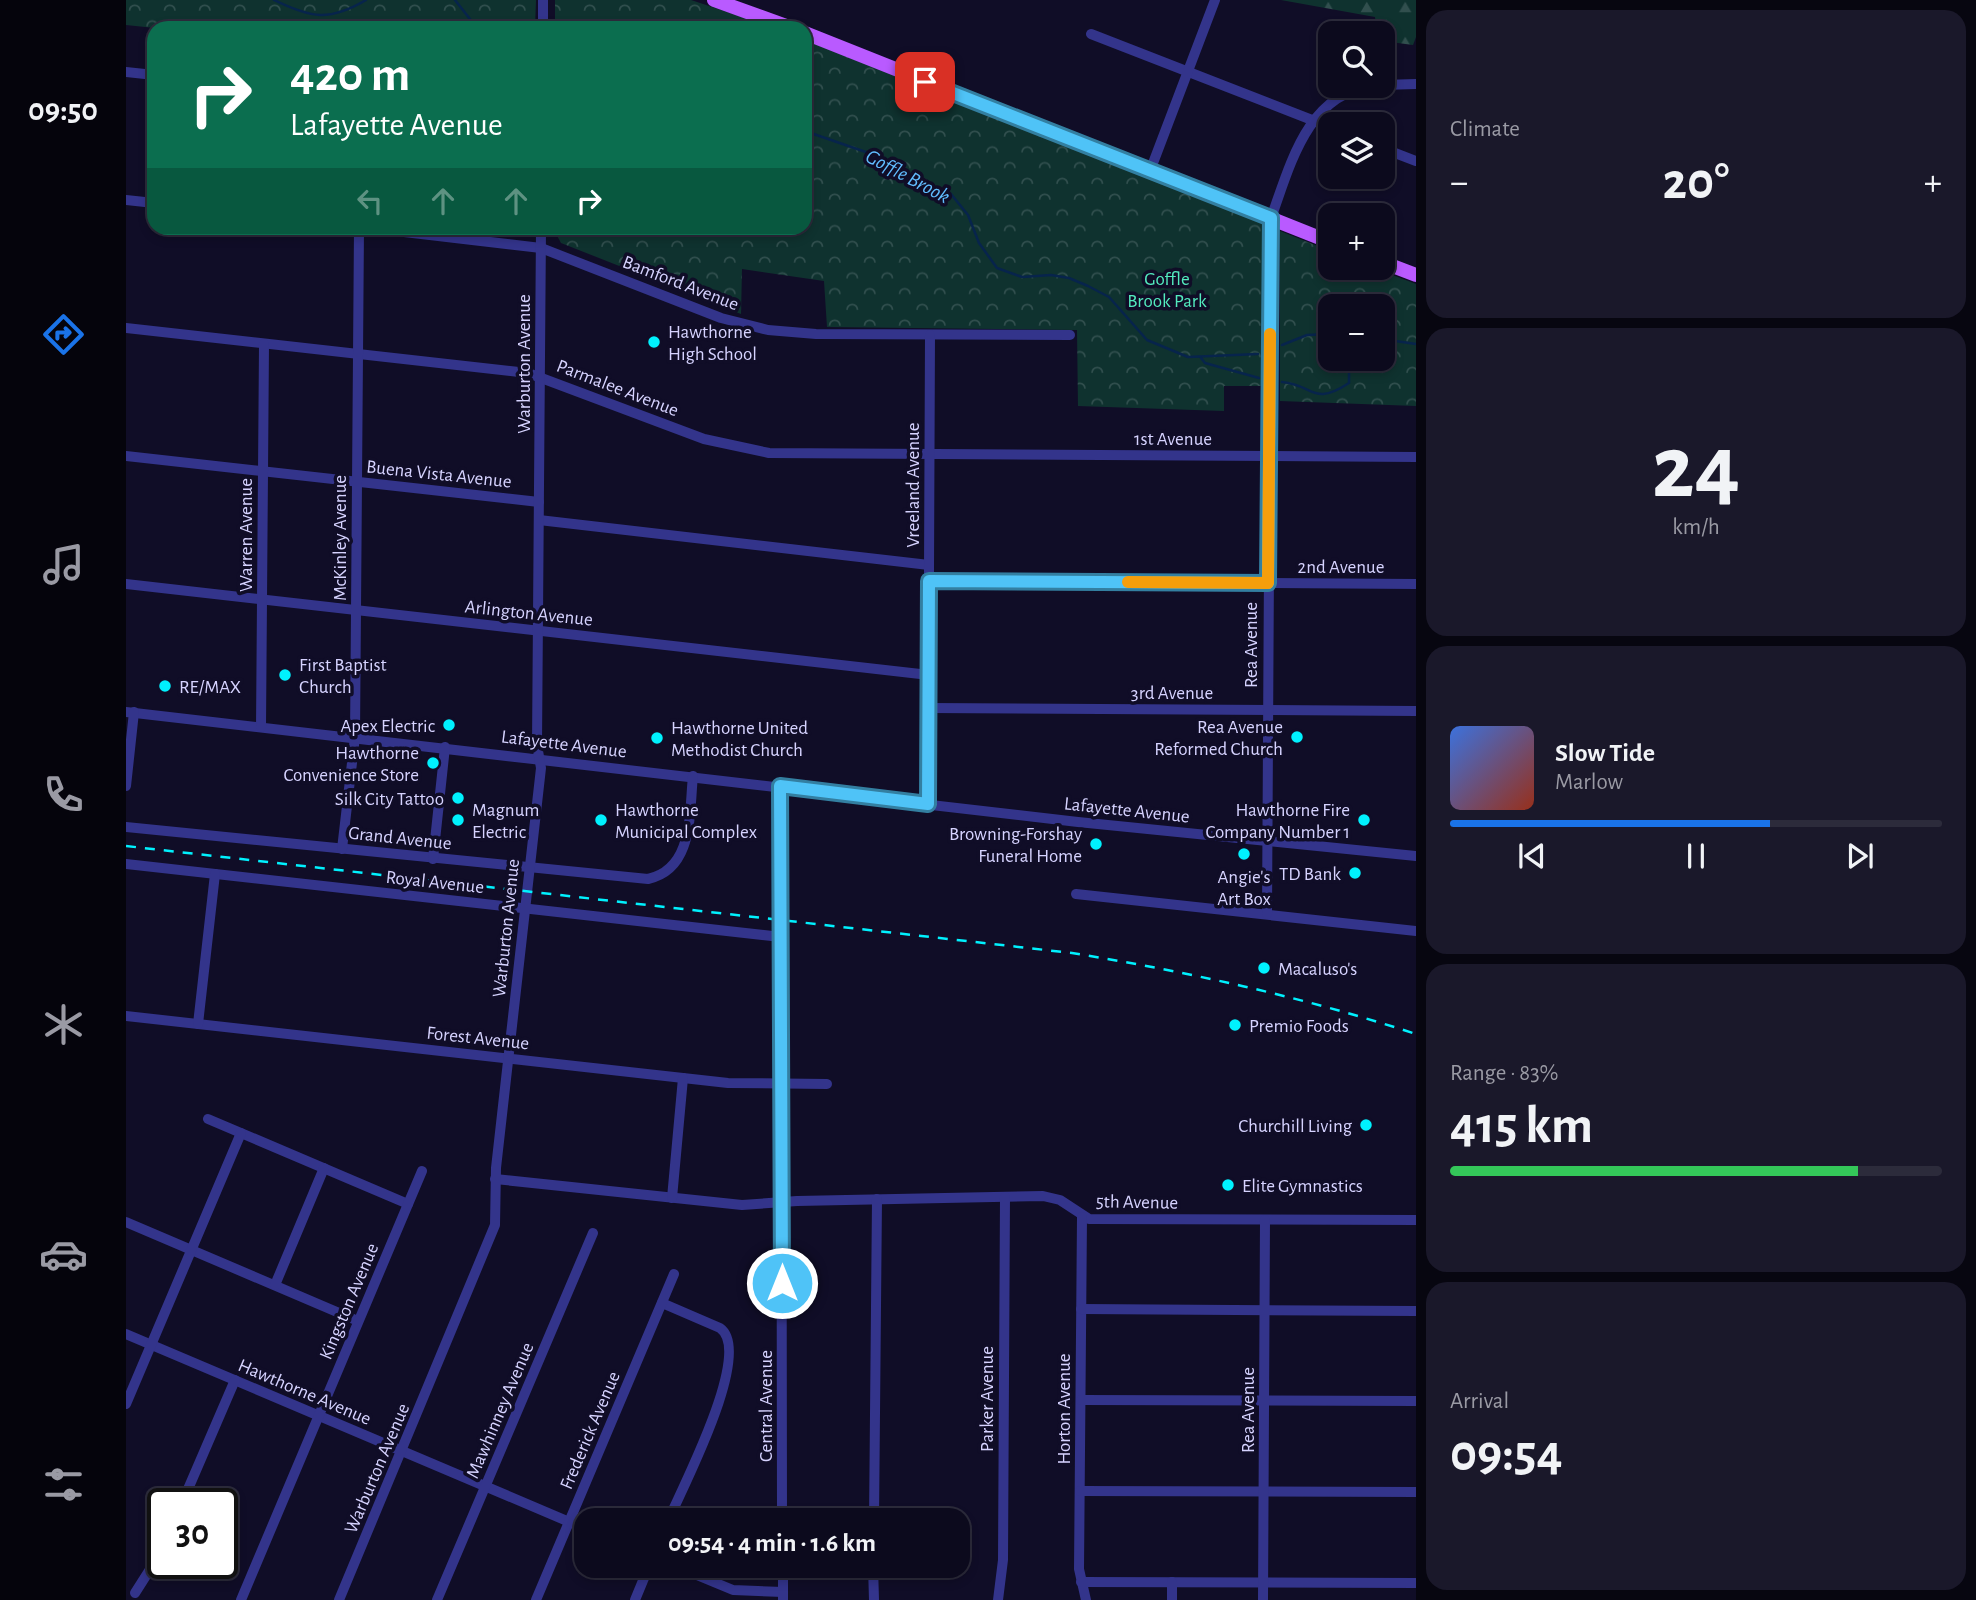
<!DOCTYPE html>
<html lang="en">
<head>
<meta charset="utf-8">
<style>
	:root { --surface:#0c0a1d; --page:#1a182a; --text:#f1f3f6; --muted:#9a9aa4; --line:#2c2b3b; --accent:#1a73e8 }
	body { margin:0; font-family:"Alegreya Sans",sans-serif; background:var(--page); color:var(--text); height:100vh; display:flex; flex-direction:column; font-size:26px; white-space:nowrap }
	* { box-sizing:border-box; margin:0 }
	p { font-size:23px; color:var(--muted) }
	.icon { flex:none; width:38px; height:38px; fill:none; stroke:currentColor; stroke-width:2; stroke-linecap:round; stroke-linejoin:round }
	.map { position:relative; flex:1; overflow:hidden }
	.drawer { display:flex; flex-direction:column; gap:10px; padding:10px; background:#070610; width:560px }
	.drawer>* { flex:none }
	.top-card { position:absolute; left:21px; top:21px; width:665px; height:214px; border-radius:21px; box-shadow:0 4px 10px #0003,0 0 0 2px var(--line); background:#0b6e4f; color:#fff; overflow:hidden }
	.fabs { position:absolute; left:1192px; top:21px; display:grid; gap:14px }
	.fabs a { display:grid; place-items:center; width:77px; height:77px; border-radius:14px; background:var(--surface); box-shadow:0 4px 10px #0003,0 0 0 2px var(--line); font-size:35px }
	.speed { position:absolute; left:21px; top:1488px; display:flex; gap:14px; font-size:35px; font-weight:700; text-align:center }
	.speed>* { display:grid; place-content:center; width:91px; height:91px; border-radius:50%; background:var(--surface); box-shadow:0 4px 10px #0003,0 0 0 2px var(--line); line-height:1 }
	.speed .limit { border:4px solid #111; border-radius:10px; background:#fff; color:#111 }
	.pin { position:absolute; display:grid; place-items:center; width:60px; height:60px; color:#fff; margin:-30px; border-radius:14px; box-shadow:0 4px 10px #0006 }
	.me { position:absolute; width:77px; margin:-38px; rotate:0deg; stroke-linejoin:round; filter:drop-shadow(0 0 5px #0008) }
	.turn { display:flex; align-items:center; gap:24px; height:147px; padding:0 28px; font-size:32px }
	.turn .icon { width:91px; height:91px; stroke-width:2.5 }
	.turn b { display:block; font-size:49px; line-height:60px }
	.lanes { display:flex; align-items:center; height:66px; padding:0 28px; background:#0003; justify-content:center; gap:35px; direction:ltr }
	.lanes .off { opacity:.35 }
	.big { font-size:52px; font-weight:600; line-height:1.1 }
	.drawer .tile { flex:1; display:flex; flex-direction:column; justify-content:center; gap:10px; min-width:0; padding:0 24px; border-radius:21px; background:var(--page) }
	.drawer .dial { align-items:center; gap:0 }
	.dial b { font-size:91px; line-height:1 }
	.song { display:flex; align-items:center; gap:21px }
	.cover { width:84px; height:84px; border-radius:10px; background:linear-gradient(135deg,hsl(220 70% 55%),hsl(10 70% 35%)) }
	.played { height:7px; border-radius:4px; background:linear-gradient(90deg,var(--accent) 65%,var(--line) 65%) }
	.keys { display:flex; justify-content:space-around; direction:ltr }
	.heat { display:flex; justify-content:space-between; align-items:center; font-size:38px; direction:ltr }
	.charge { height:10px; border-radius:5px; background:linear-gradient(90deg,#34c759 83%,var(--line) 0) }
	.trip { position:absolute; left:448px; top:1508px; width:396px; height:70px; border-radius:21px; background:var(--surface); box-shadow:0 4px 10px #0003,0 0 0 2px var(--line); font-weight:600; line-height:70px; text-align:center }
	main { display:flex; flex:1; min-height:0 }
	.tabs { display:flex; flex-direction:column; width:126px; justify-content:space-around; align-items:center; background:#05040c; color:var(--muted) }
	.tabs .icon { width:49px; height:49px }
	.tabs .selected { color:var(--accent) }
	.tabs b { font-size:32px; color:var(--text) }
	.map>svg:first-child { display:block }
	.forest { fill:url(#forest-firs) }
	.park { fill:url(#park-crowns); fill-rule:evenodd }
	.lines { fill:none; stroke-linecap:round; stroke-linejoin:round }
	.stream { stroke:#07244c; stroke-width:2.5 }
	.minor { stroke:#33348b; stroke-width:10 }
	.major { stroke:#b95aff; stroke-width:14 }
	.rail { stroke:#00f1fe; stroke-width:2.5; stroke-dasharray:10 9; stroke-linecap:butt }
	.route-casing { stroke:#337fa1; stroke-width:18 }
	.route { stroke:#4fc3f7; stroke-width:12 }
	.slow { stroke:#f59e0b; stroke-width:12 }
	.poi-dot { fill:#00f1fe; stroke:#100d27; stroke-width:2.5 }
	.labels { text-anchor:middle; stroke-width:7; stroke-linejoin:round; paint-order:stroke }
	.park-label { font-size:19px; fill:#53ebbe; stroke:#100d27 }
	.street-label { font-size:19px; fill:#d6d3ff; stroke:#100d27 }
	.poi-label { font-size:19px; fill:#d6d3ff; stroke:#100d27; text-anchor:start }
	.water-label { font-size:21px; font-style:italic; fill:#61bdff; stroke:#100d27 }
</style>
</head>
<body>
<main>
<nav class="tabs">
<b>09:50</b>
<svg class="icon selected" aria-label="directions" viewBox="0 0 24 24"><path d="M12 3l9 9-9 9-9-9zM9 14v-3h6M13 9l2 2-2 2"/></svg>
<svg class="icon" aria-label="music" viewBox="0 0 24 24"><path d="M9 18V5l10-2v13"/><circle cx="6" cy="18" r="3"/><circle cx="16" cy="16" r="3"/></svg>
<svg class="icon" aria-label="phone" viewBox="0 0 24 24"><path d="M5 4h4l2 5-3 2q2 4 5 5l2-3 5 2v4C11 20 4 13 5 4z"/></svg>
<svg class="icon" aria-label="climate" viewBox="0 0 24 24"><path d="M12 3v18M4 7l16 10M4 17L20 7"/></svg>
<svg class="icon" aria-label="car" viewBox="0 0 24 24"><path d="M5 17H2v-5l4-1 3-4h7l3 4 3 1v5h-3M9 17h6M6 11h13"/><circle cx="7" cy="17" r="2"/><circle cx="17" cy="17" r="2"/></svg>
<svg class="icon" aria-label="filters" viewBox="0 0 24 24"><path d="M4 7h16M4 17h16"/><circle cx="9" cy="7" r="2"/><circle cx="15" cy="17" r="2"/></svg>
</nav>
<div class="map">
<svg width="1290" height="1600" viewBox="0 0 1290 1600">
	<defs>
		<pattern id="forest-firs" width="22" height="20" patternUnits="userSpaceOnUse" patternTransform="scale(1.75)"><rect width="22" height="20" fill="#0f322f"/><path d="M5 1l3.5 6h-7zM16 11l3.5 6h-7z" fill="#314f4e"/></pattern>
		<pattern id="park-crowns" width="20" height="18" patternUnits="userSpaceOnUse" patternTransform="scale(1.75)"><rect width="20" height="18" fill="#0f322f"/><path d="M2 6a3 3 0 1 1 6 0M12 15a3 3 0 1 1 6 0" fill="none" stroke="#314f4e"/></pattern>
	</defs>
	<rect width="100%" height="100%" fill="#100d27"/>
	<!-- forest -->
	<polygon class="forest" points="1155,0 1290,0 1290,37 1287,45 1257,41 1256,33 1251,33 1249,17"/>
	<!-- park -->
	<g class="park">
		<polygon points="0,0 410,0 409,28 29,28 0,25"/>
		<polygon points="429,0 565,0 649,28 429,28"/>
		<polygon points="679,40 1138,222 1138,386 1098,386 1098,411 952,406 951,330 701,327 698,281 616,269 615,314 435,243 427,228 679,228"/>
		<path d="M1154 231 1204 251V268H1248L1290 284V406L1154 401ZM1256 306V359H1204V306Z"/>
	</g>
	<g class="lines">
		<!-- stream -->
		<g class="stream">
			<path d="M148 0C185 18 203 22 240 0"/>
			<polyline points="329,0 351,28"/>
			<polyline points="679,131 757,158 805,188 825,194 842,215 853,243 871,268 896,277 925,275 943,278 962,286 983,297 1021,340 1062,357 1132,354"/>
			<polyline points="1256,339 1290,344"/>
			<polyline points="1156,345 1181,335 1204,334"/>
			<polyline points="1075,358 1079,363 1133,378"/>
			<path d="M1156 382C1189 385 1186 407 1223 383V371L1212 359"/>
		</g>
		<!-- minor -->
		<g class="minor">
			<polyline points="417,28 417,0"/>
			<polyline points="965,34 1204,127"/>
			<polyline points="0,72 28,75"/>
			<polyline points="1256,85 1290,84"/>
			<polyline points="1256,148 1290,161"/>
			<polyline points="1024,171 1089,0"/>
			<polyline points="0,200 28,203"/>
			<polyline points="244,228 415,248 595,318 642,330 690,334 944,335"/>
			<polyline points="0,328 402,373 578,439 643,453 1290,457"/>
			<polyline points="0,456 413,502"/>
			<polyline points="413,520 803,565"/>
			<polyline points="803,581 1290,584"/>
			<polyline points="0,584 803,675"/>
			<polyline points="802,708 1290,711"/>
			<polyline points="0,712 952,822 1290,856"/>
			<polyline points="135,727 138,344"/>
			<polyline points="0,786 8,712"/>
			<polyline points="655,786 656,1521"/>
			<polyline points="802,804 804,335"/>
			<path d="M0 827 522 879C568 869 563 813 567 776"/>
			<polyline points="216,849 229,737 233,228"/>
			<polyline points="307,859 319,747"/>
			<polyline points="0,864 655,937"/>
			<polyline points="950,894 1290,931"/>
			<path d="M1141 914 1145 218C1164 166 1181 93 1247 86"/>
			<polyline points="0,1016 602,1083 701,1084"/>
			<polyline points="72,1024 89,874"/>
			<polyline points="82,1119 282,1204"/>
			<polyline points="369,1179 616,1205 671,1201 917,1196 934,1200 963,1219 1290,1220"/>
			<polyline points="546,1198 557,1078"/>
			<polyline points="956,1217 953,1569 960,1600"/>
			<polyline points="0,1222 232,1321"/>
			<polyline points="149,1285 198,1168"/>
			<path d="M536 1303 594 1328C628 1352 556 1488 542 1521"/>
			<polyline points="955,1309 1290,1311"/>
			<polyline points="0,1334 460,1529"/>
			<polyline points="955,1400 1290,1401"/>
			<polyline points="0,1404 115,1133"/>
			<polyline points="954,1491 1290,1492"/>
			<polyline points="56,1503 109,1380"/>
			<polyline points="748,1521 751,1199"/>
			<polyline points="549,1566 607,1590 657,1592"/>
			<polyline points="657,1566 657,1600"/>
			<polyline points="747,1566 748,1600"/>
			<polyline points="955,1582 1290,1583"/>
			<polyline points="9,1593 37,1549"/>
			<polyline points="115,1600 296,1171"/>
			<polyline points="213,1600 369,1225 370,1168 415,768 411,745 415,228"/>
			<polyline points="311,1600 467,1233"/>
			<polyline points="410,1600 548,1274"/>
			<polyline points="509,1600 523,1566"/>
			<polyline points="872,1600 877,1560 879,1197"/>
			<polyline points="1046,1600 1046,1582"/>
			<polyline points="1137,1600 1139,1220"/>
		</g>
		<!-- major -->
		<g class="major">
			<polyline points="588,0 666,28"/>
			<polyline points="679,33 1204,242"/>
			<polyline points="1256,262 1290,275"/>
		</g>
		<!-- rail -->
		<path class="rail" d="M0 846 946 953C1063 972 1177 997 1290 1034"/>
	</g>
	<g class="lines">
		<!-- route casing -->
		<g class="route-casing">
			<polyline id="route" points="656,1283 654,786 802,804 803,581 1142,583 1145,218 799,82"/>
		</g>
		<!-- route -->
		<use href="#route" class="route"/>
		<!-- slow -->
		<polyline class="slow" points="1002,582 1142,583 1144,334"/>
	</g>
	<!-- markers -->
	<g class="poi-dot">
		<circle cx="528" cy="342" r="7"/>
		<circle cx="159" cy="675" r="7"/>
		<circle cx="39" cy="686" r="7"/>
		<circle cx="323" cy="725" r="7"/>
		<circle cx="1171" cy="737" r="7"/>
		<circle cx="531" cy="738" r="7"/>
		<circle cx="307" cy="763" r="7"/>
		<circle cx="332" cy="798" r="7"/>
		<circle cx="332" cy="820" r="7"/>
		<circle cx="475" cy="820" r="7"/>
		<circle cx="1238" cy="820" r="7"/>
		<circle cx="970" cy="844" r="7"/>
		<circle cx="1118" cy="854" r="7"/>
		<circle cx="1229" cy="873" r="7"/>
		<circle cx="1138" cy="968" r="7"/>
		<circle cx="1109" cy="1025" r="7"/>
		<circle cx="1240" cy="1125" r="7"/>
		<circle cx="1102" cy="1185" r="7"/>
	</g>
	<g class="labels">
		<!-- park labels -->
		<g class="park-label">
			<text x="1041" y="285">Goffle<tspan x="1041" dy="22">Brook Park</tspan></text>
		</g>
		<!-- street labels -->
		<g class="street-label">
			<text transform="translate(555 282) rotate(21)" y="7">Bamford Avenue</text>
			<text transform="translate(397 364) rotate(-90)" y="7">Warburton Avenue</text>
			<text transform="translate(492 387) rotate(21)" y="7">Parmalee Avenue</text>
			<text x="1047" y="445">1st Avenue</text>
			<text transform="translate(313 473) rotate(6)" y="7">Buena Vista Avenue</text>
			<text transform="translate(786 485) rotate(-90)" y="7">Vreeland Avenue</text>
			<text transform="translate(119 535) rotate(-90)" y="7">Warren Avenue</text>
			<text transform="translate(213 538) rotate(-90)" y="7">McKinley Avenue</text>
			<text x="1215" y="573">2nd Avenue</text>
			<text transform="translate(403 612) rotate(6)" y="7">Arlington Avenue</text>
			<text transform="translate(1124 645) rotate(-90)" y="7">Rea Avenue</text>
			<text x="1046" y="699">3rd Avenue</text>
			<text transform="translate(438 743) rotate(7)" y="7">Lafayette Avenue</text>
			<text transform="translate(1001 809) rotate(6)" y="7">Lafayette Avenue</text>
			<text transform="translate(274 837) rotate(6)" y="7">Grand Avenue</text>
			<text transform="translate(309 881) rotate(6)" y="7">Royal Avenue</text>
			<text transform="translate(379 928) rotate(-84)" y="7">Warburton Avenue</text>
			<text transform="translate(352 1037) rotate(6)" y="7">Forest Avenue</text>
			<text transform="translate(1011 1201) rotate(1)" y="7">5th Avenue</text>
			<text transform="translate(222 1301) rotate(-67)" y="7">Kingston Avenue</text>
			<text transform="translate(179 1391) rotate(23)" y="7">Hawthorne Avenue</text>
			<text transform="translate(860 1399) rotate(-90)" y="7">Parker Avenue</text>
			<text transform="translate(639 1406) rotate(-90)" y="7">Central Avenue</text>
			<text transform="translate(937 1409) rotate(-90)" y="7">Horton Avenue</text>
			<text transform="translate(373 1410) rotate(-67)" y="7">Mawhinney Avenue</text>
			<text transform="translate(1121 1410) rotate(-90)" y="7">Rea Avenue</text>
			<text transform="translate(463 1430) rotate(-67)" y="7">Frederick Avenue</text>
			<text transform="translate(250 1468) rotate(-67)" y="7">Warburton Avenue</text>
		</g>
		<!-- poi labels -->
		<g class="poi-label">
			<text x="542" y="338">Hawthorne<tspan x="542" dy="22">High School</tspan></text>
			<text x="173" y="671">First Baptist<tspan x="173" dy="22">Church</tspan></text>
			<text x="53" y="693">RE/MAX</text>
			<text x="309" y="732" text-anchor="end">Apex Electric</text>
			<text x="1157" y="733" text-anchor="end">Rea Avenue<tspan x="1157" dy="22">Reformed Church</tspan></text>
			<text x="545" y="734">Hawthorne United<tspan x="545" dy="22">Methodist Church</tspan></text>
			<text x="293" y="759" text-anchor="end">Hawthorne<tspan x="293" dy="22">Convenience Store</tspan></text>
			<text x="318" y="805" text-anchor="end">Silk City Tattoo</text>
			<text x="346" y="816">Magnum<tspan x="346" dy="22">Electric</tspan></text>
			<text x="489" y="816">Hawthorne<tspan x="489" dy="22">Municipal Complex</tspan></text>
			<text x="1224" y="816" text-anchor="end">Hawthorne Fire<tspan x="1224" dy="22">Company Number 1</tspan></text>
			<text x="956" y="840" text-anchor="end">Browning-Forshay<tspan x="956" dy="22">Funeral Home</tspan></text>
			<text x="1215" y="880" text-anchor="end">TD Bank</text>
			<text x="1118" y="883" text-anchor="middle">Angie's<tspan x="1118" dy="22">Art Box</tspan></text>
			<text x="1152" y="975">Macaluso's</text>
			<text x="1123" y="1032">Premio Foods</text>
			<text x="1226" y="1132" text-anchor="end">Churchill Living</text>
			<text x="1116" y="1192">Elite Gymnastics</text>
		</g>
		<!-- water labels -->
		<g class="water-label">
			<text transform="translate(782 176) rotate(28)" y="7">Goffle Brook</text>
		</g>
	</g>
</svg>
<div class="fabs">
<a><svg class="icon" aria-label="search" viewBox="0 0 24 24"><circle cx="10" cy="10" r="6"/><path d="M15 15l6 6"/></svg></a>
<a><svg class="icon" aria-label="layers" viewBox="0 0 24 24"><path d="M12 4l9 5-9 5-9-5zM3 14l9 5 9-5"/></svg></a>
<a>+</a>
<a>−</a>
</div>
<div class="speed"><div class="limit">30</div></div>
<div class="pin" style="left:799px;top:82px;background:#d93025"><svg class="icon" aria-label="arrive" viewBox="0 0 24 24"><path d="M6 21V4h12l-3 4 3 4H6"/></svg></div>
<svg class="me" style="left:656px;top:1283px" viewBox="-20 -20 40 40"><circle r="17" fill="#4fc3f7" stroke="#fff" stroke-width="3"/><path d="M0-11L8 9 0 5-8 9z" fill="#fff"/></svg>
<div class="trip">09:54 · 4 min · 1.6 km</div>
<div class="top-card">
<div class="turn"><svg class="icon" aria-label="right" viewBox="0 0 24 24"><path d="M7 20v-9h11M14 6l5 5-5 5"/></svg><div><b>420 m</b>Lafayette Avenue</div></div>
<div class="lanes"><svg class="icon off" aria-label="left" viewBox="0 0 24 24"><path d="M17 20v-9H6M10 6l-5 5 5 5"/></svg><svg class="icon off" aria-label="ahead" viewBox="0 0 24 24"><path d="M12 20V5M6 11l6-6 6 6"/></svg><svg class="icon off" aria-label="ahead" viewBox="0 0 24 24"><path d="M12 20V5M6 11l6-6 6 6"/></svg><svg class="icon" aria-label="right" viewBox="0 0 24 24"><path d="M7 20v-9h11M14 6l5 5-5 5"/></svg></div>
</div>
</div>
<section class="drawer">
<div class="tile"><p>Climate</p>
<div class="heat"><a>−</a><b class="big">20°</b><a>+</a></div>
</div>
<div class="tile dial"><b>24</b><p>km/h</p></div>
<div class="tile">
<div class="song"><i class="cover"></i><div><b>Slow Tide</b><p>Marlow</p></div></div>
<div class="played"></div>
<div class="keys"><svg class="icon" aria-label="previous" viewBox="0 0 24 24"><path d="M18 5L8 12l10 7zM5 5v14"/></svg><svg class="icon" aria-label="pause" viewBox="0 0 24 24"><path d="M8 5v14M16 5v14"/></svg><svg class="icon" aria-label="next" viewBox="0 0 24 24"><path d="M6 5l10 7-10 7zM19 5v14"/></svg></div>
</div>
<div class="tile"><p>Range · 83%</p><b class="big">415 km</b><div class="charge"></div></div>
<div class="tile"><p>Arrival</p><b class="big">09:54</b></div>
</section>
</main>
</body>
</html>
